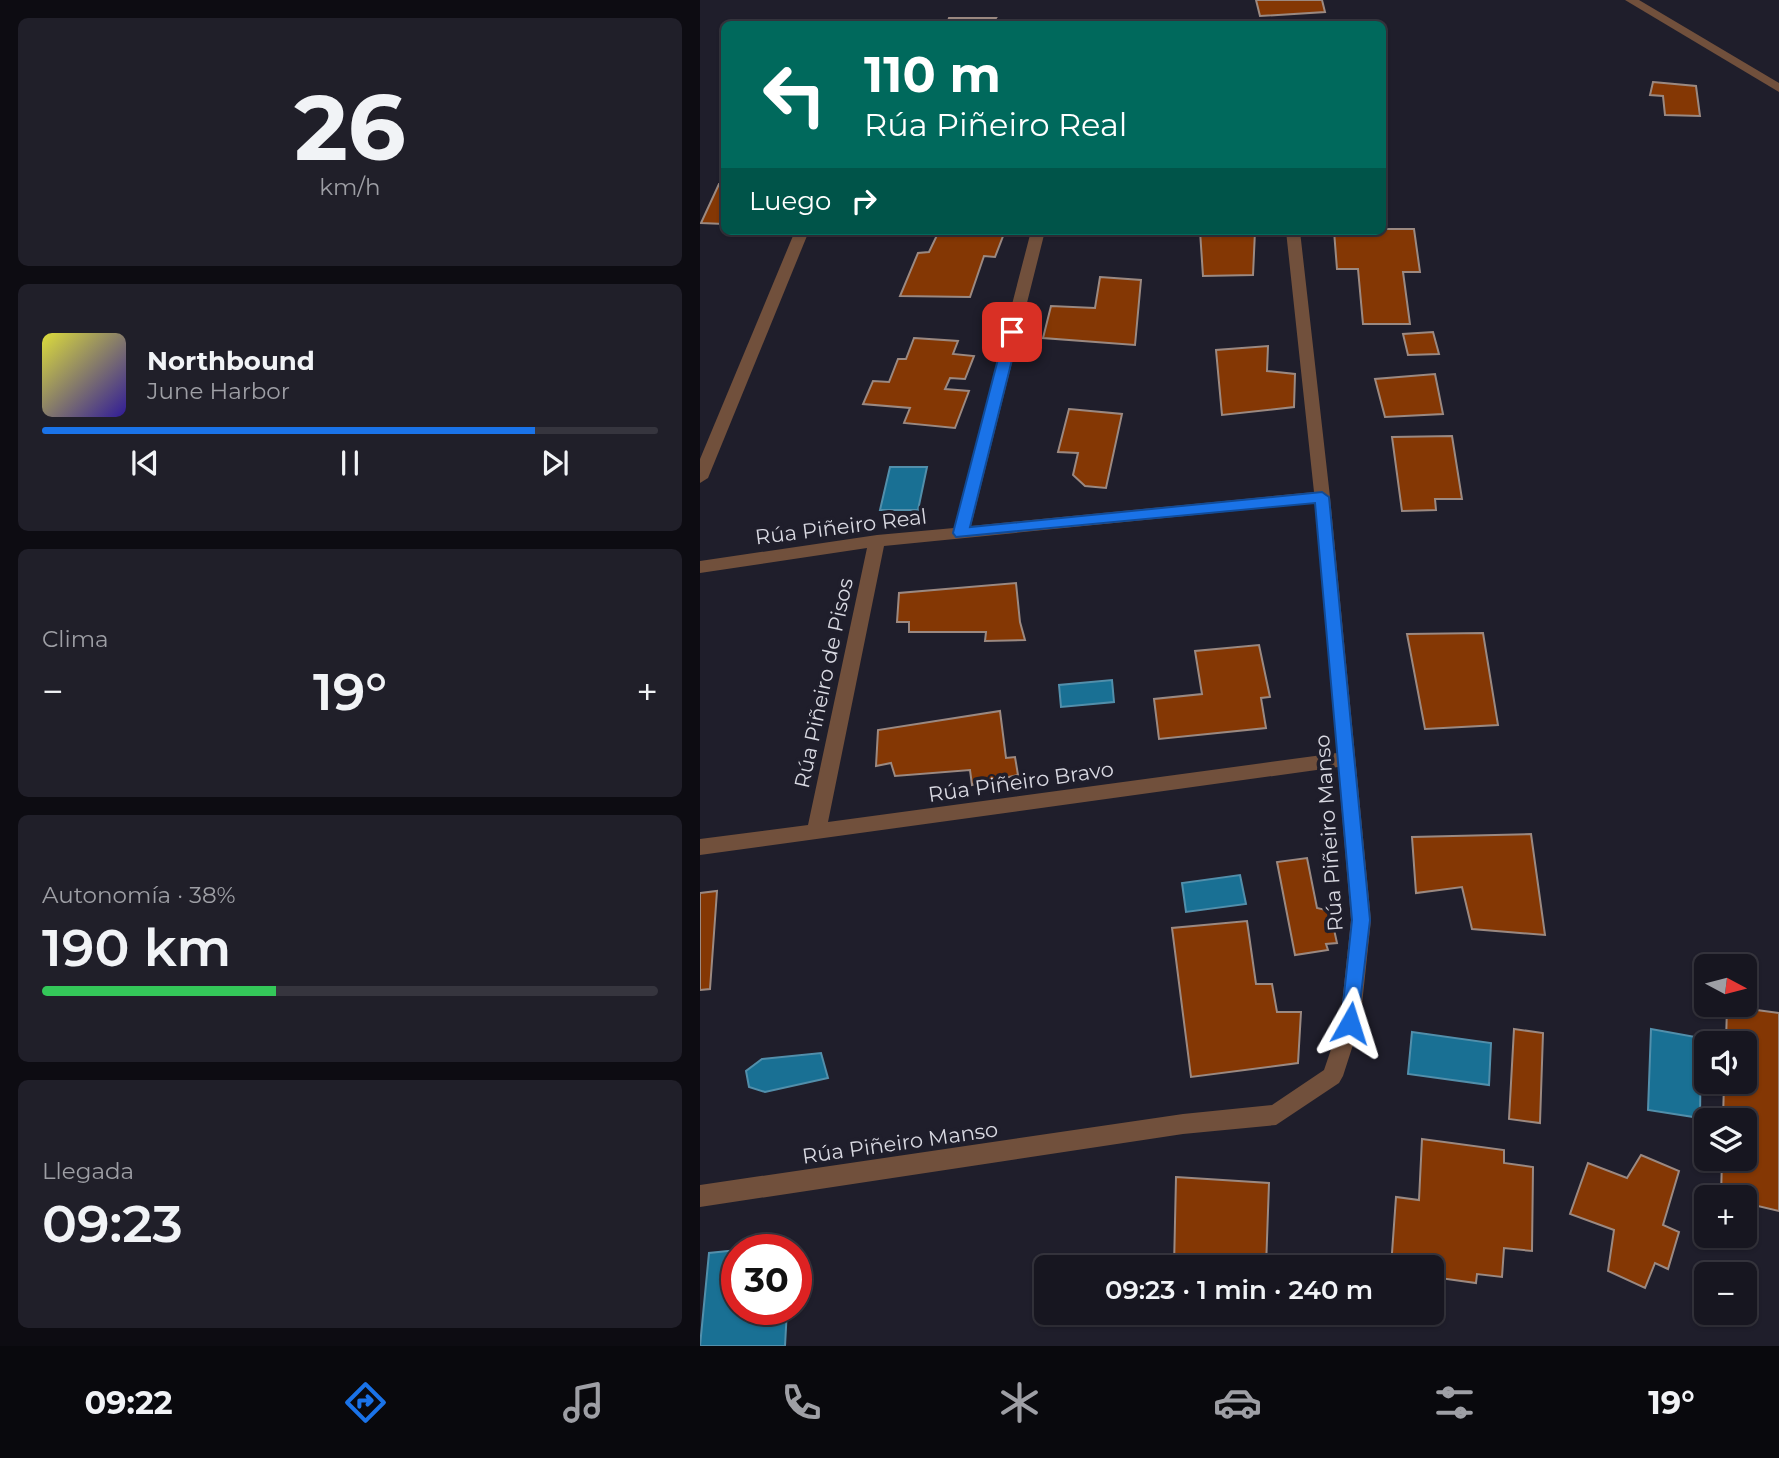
<!DOCTYPE html>
<html lang="es">
<head>
<meta charset="utf-8">
<style>
	:root { --surface:#171620; --page:#201f29; --text:#f1f3f6; --muted:#9e9fa5; --line:#36353e; --accent:#1a73e8 }
	body { margin:0; font-family:Montserrat,sans-serif; background:var(--page); color:var(--text); height:100vh; display:flex; flex-direction:column; font-size:26px; white-space:nowrap }
	* { box-sizing:border-box; margin:0 }
	p { font-size:23px; color:var(--muted) }
	.icon { flex:none; width:38px; height:38px; fill:none; stroke:currentColor; stroke-width:2; stroke-linecap:round; stroke-linejoin:round }
	.map { position:relative; flex:1; overflow:hidden }
	.details { display:flex; flex-direction:column; gap:18px; padding:18px; background:#0d0c12; width:700px }
	.details>* { flex:none }
	.top-card { position:absolute; left:21px; top:21px; width:665px; height:214px; border-radius:10px; box-shadow:0 2px 5px #0004,0 0 0 2px var(--line); background:#00695c; color:#fff; overflow:hidden }
	.needle { width:46px; rotate:97deg }
	.fabs { position:absolute; left:994px; top:954px; display:grid; gap:14px }
	.fabs a { display:grid; place-items:center; width:63px; height:63px; border-radius:10px; background:var(--surface); box-shadow:0 2px 5px #0004,0 0 0 2px var(--line); font-size:35px }
	.speed { position:absolute; left:21px; top:1234px; display:flex; gap:14px; font-size:35px; font-weight:700; text-align:center }
	.speed>* { display:grid; place-content:center; width:91px; height:91px; border-radius:50%; background:var(--surface); box-shadow:0 2px 5px #0004,0 0 0 2px var(--line); line-height:1 }
	.speed .limit { border:10px solid #d22; background:#fff; color:#111 }
	.pin { position:absolute; display:grid; place-items:center; width:60px; height:60px; color:#fff; margin:-30px; border-radius:14px; box-shadow:0 4px 10px #0006 }
	.me { position:absolute; width:77px; margin:-38px; rotate:6deg; stroke-linejoin:round; filter:drop-shadow(0 0 5px #0008) }
	.turn { display:flex; align-items:center; gap:24px; height:147px; padding:0 28px; font-size:32px }
	.turn .icon { width:91px; height:91px; stroke-width:2.5 }
	.turn b { display:block; font-size:49px; line-height:60px }
	.then { display:flex; align-items:center; height:66px; padding:0 28px; background:#0003; gap:14px; font-size:26px }
	.big { font-size:52px; font-weight:600; line-height:1.1 }
	.details .tile { flex:1; display:flex; flex-direction:column; justify-content:center; gap:10px; min-width:0; padding:0 24px; border-radius:10px; background:var(--page) }
	.details .dial { align-items:center; gap:0 }
	.dial b { font-size:91px; line-height:1 }
	.song { display:flex; align-items:center; gap:21px }
	.cover { width:84px; height:84px; border-radius:10px; background:linear-gradient(135deg,hsl(60 70% 55%),hsl(250 70% 35%)) }
	.played { height:7px; border-radius:4px; background:linear-gradient(90deg,var(--accent) 80%,var(--line) 80%) }
	.keys { display:flex; justify-content:space-around; direction:ltr }
	.heat { display:flex; justify-content:space-between; align-items:center; font-size:38px; direction:ltr }
	.charge { height:10px; border-radius:5px; background:linear-gradient(90deg,#34c759 38%,var(--line) 0) }
	.trip { position:absolute; left:334px; top:1255px; width:410px; height:70px; border-radius:10px; background:var(--surface); box-shadow:0 2px 5px #0004,0 0 0 2px var(--line); font-weight:600; line-height:70px; text-align:center }
	.tabs { display:flex; height:112px; justify-content:space-around; align-items:center; background:#09090d; color:var(--muted) }
	.tabs .icon { width:49px; height:49px }
	.tabs .selected { color:var(--accent) }
	.tabs b { font-size:32px; color:var(--text) }
	main { display:flex; flex:1; min-height:0 }
	.map>svg:first-child { display:block }
	.water { fill:#197094; stroke:#528fab; stroke-width:2 }
	.building { fill:#843704; stroke:#9b8981; stroke-width:2 }
	.lines { fill:none; stroke-linecap:round; stroke-linejoin:round }
	.minor { fill:#71503c; fill-rule:evenodd }
	.route { fill:#1a73e8; stroke:#114b97; stroke-width:2 }
	.labels { text-anchor:middle; stroke-width:7; stroke-linejoin:round; paint-order:stroke }
	.street-label { font-size:21px; fill:#d8d8e1; stroke:#1f1e2b }
</style>
</head>
<body>
<main>
<section class="details">
<div class="tile dial"><b>26</b><p>km/h</p></div>
<div class="tile">
<div class="song"><i class="cover"></i><div><b>Northbound</b><p>June Harbor</p></div></div>
<div class="played"></div>
<div class="keys"><svg class="icon" aria-label="previous" viewBox="0 0 24 24"><path d="M18 5L8 12l10 7zM5 5v14"/></svg><svg class="icon" aria-label="pause" viewBox="0 0 24 24"><path d="M8 5v14M16 5v14"/></svg><svg class="icon" aria-label="next" viewBox="0 0 24 24"><path d="M6 5l10 7-10 7zM19 5v14"/></svg></div>
</div>
<div class="tile"><p>Clima</p>
<div class="heat"><a>−</a><b class="big">19°</b><a>+</a></div>
</div>
<div class="tile"><p>Autonomía · 38%</p><b class="big">190 km</b><div class="charge"></div></div>
<div class="tile"><p>Llegada</p><b class="big">09:23</b></div>
</section>
<div class="map">
<svg width="1079" height="1346" viewBox="0 0 1079 1346">
	<rect width="100%" height="100%" fill="#1f1e2b"/>
	<!-- water -->
	<g class="water">
		<polygon points="190,467 227,467 218,510 180,510"/>
		<polygon points="412,680 414,702 361,707 359,685"/>
		<polygon points="540,875 546,904 486,912 482,883"/>
		<polygon points="951,1029 1001,1038 1000,1118 948,1110"/>
		<polygon points="712,1032 791,1043 789,1085 708,1074"/>
		<polygon points="121,1053 128,1078 65,1092 49,1087 46,1071 62,1059"/>
		<polygon points="37,1250 37,1309 87,1309 85,1346 0,1346 9,1253"/>
	</g>
	<!-- building -->
	<g class="building">
		<polygon points="556,0 622,0 625,12 560,16"/>
		<polygon points="249,18 296,18 292,24 247,24"/>
		<polygon points="953,82 996,86 1000,116 965,115 963,96 950,95"/>
		<polygon points="19,184 24,184 24,224 1,223"/>
		<polygon points="682,229 714,229 720,272 703,272 710,324 663,324 658,269 637,269 634,231"/>
		<polygon points="239,231 305,231 295,257 284,256 270,297 200,296 218,253 229,252"/>
		<polygon points="500,231 555,231 553,275 503,276"/>
		<polygon points="400,277 441,280 435,345 343,338 351,306 395,308"/>
		<polygon points="733,332 739,354 708,355 703,334"/>
		<polygon points="214,338 258,341 253,354 274,356 265,379 250,378 245,389 269,391 255,428 204,423 210,408 163,404 173,381 189,382 198,359 206,359"/>
		<polygon points="568,346 567,371 595,374 594,407 522,415 516,350"/>
		<polygon points="735,374 743,414 685,417 675,379"/>
		<polygon points="369,409 422,414 406,488 385,486 373,475 378,453 358,452"/>
		<polygon points="752,436 762,499 735,499 736,510 702,511 692,437"/>
		<polygon points="316,583 320,622 325,640 285,641 286,632 209,632 209,622 197,622 199,593"/>
		<polygon points="783,633 798,725 725,729 707,634"/>
		<polygon points="559,645 570,697 561,698 566,728 459,739 454,699 502,694 495,651"/>
		<polygon points="300,711 306,758 315,757 318,775 272,785 270,770 195,776 191,763 176,766 178,730"/>
		<polygon points="831,834 845,935 772,929 762,887 716,893 712,837"/>
		<polygon points="607,858 617,908 630,911 637,943 626,944 628,950 595,955 577,862"/>
		<polygon points="17,891 10,989 0,990 0,893"/>
		<polygon points="547,921 556,984 572,984 577,1012 601,1012 598,1063 491,1077 472,928"/>
		<polygon points="1027,1006 1079,1013 1079,1211 1045,1203 1045,1197 1021,1197 1022,1158 1045,1158 1045,1120 1023,1120 1024,1082 1045,1082 1045,1043 1026,1043"/>
		<polygon points="814,1029 843,1033 840,1123 809,1119"/>
		<polygon points="722,1139 804,1150 804,1163 833,1167 832,1251 804,1248 802,1277 777,1274 776,1283 732,1277 732,1267 691,1267 696,1197 719,1200"/>
		<polygon points="941,1155 979,1171 963,1225 979,1232 968,1269 955,1263 945,1288 908,1271 914,1230 870,1214 888,1163 927,1178"/>
		<polygon points="476,1177 569,1183 566,1267 474,1267"/>
	</g>
	<g class="lines">
		<!-- minor -->
		<g class="minor">
			<polygon points="925,0 939,0 1079,83 1079,92"/>
			<polygon points="95,231 109,231 8,478 0,483 0,459"/>
			<path d="M331 231H345L271 526 614 492 586 231H600L630 497 671 920 660 1023 643 1076 639 1083 576 1125 483 1134 0 1207V1185L483 1114 572 1105 624 1070 640 1023 651 920 638 767 0 855V839L108 825 167 548 0 573V561L177 535 254 528ZM615 503 637 753 128 822 184 546Z"/>
		</g>
	</g>
	<!-- route -->
	<polygon class="route" points="312,328 319,332 270,527 622,492 629,497 670,920 657,1028 650,1031 644,1028 641,1023 652,920 615,503 256,537 253,533 305,332"/>
	<g class="labels">
		<!-- street labels -->
		<g class="street-label">
			<text transform="translate(141 527) rotate(-7)" y="7">Rúa Piñeiro Real</text>
			<text transform="translate(124 683) rotate(-78)" y="7">Rúa Piñeiro de Pisos</text>
			<text transform="translate(321 782) rotate(-8)" y="7">Rúa Piñeiro Bravo</text>
			<text transform="translate(629 833) rotate(-94)" y="7">Rúa Piñeiro Manso</text>
			<text transform="translate(200 1143) rotate(-8)" y="7">Rúa Piñeiro Manso</text>
		</g>
	</g>
</svg>
<div class="fabs">
<a><svg class="needle" viewBox="-14 -14 28 28"><path d="M0-13l5 13h-10z" fill="#e53935"/><path d="M0 13l5-13h-10z" fill="#9e9fa5"/></svg></a>
<a><svg class="icon" aria-label="sound" viewBox="0 0 24 24"><path d="M4 9h4l5-4v14l-5-4H4zM17 9q2 3 0 6"/></svg></a>
<a><svg class="icon" aria-label="layers" viewBox="0 0 24 24"><path d="M12 4l9 5-9 5-9-5zM3 14l9 5 9-5"/></svg></a>
<a>+</a>
<a>−</a>
</div>
<div class="speed"><div class="limit">30</div></div>
<div class="pin" style="left:312px;top:332px;background:#d93025"><svg class="icon" aria-label="arrive" viewBox="0 0 24 24"><path d="M6 21V4h12l-3 4 3 4H6"/></svg></div>
<svg class="me" style="left:650px;top:1023px" viewBox="-20 -20 40 40"><path d="M0-17L14 15 0 8-14 15z" fill="#1a73e8" stroke="#fff" stroke-width="4"/></svg>
<div class="trip">09:23 · 1 min · 240 m</div>
<div class="top-card">
<div class="turn"><svg class="icon" aria-label="left" viewBox="0 0 24 24"><path d="M17 20v-9H6M10 6l-5 5 5 5"/></svg><div><b>110 m</b>Rúa Piñeiro Real</div></div>
<div class="then">Luego<svg class="icon" aria-label="right" viewBox="0 0 24 24"><path d="M7 20v-9h11M14 6l5 5-5 5"/></svg></div>
</div>
</div>
</main>
<nav class="tabs">
<b>09:22</b>
<svg class="icon selected" aria-label="directions" viewBox="0 0 24 24"><path d="M12 3l9 9-9 9-9-9zM9 14v-3h6M13 9l2 2-2 2"/></svg>
<svg class="icon" aria-label="music" viewBox="0 0 24 24"><path d="M9 18V5l10-2v13"/><circle cx="6" cy="18" r="3"/><circle cx="16" cy="16" r="3"/></svg>
<svg class="icon" aria-label="phone" viewBox="0 0 24 24"><path d="M5 4h4l2 5-3 2q2 4 5 5l2-3 5 2v4C11 20 4 13 5 4z"/></svg>
<svg class="icon" aria-label="climate" viewBox="0 0 24 24"><path d="M12 3v18M4 7l16 10M4 17L20 7"/></svg>
<svg class="icon" aria-label="car" viewBox="0 0 24 24"><path d="M5 17H2v-5l4-1 3-4h7l3 4 3 1v5h-3M9 17h6M6 11h13"/><circle cx="7" cy="17" r="2"/><circle cx="17" cy="17" r="2"/></svg>
<svg class="icon" aria-label="filters" viewBox="0 0 24 24"><path d="M4 7h16M4 17h16"/><circle cx="9" cy="7" r="2"/><circle cx="15" cy="17" r="2"/></svg>
<b>19°</b>
</nav>
</body>
</html>
